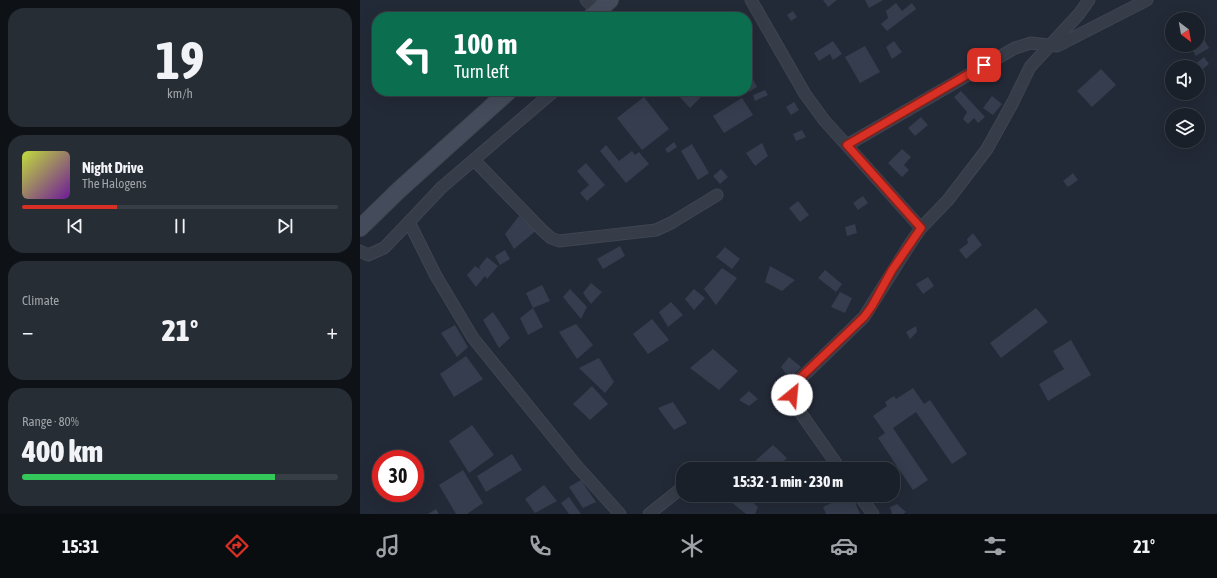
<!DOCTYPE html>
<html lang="en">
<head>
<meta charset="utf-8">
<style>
	:root { --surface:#1a2029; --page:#272d35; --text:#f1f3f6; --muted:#9fa3a8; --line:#383e46; --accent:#d93025 }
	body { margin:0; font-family:"Asap Condensed",sans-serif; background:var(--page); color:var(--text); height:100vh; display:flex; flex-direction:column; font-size:15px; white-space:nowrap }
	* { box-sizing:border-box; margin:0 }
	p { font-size:13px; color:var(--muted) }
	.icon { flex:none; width:22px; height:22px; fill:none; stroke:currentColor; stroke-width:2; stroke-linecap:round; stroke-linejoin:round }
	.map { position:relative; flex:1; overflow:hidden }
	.drawer { display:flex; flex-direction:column; gap:8px; padding:8px; background:#0e1217; width:360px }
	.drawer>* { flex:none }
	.guide { position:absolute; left:12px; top:12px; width:380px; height:84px; border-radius:16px; box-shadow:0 4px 16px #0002,0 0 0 1px var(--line); background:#0b6e4f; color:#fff; overflow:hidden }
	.needle { width:26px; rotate:149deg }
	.buttons { position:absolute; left:805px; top:12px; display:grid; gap:8px }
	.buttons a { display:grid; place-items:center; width:40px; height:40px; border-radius:50%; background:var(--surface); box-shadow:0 4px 16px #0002,0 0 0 1px var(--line); font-size:20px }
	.speed { position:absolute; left:12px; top:450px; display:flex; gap:8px; font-size:20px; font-weight:700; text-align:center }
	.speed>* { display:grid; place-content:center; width:52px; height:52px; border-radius:50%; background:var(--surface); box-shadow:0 4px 16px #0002,0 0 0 1px var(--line); line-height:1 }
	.speed .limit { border:6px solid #d22; background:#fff; color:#111 }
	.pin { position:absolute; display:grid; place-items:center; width:34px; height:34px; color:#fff; margin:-17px; border-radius:8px; box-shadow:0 2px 6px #0006 }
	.me { position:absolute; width:44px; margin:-22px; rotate:28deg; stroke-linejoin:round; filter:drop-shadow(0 0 3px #0008) }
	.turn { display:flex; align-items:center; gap:14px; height:84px; padding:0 16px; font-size:18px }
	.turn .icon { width:52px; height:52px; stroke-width:2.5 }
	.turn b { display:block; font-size:28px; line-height:34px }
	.big { font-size:30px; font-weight:800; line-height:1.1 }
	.drawer .card { flex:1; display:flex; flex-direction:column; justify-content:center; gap:6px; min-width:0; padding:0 14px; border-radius:16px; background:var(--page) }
	.drawer .dial { align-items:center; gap:0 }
	.dial b { font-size:52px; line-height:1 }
	.song { display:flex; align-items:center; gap:12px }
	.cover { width:48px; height:48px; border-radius:6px; background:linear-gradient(135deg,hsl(70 70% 55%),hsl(280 70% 35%)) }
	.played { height:4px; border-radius:2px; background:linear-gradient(90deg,var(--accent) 30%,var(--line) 30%) }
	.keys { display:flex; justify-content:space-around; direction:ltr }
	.heat { display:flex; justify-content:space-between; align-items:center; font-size:22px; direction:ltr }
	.charge { height:6px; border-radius:3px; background:linear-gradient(90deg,#34c759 80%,var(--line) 0) }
	.trip { position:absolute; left:316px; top:462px; width:224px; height:40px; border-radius:16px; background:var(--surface); box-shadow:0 4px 16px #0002,0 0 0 1px var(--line); font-weight:800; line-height:40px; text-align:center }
	.dock { display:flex; height:64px; justify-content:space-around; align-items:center; background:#0a0d10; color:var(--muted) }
	.dock .icon { width:28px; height:28px }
	.dock .current { color:var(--accent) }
	.dock b { font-size:18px; color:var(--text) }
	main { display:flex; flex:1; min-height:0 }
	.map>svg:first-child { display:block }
	.building { fill:#353d4e }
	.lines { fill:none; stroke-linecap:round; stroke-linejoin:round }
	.minor-casing { stroke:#3f4551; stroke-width:13 }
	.secondary-casing { stroke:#3f4551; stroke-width:18 }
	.minor { stroke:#363c48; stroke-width:11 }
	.secondary { stroke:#444b5a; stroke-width:16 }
	.route-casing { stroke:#8d1f18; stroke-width:10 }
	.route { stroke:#d93025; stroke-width:7 }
</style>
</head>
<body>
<main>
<section class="drawer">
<div class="card dial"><b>19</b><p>km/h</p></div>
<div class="card">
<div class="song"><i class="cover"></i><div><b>Night Drive</b><p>The Halogens</p></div></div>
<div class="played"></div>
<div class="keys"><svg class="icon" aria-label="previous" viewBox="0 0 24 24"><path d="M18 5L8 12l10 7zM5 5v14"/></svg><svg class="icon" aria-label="pause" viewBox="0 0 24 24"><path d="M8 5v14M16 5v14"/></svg><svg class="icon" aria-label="next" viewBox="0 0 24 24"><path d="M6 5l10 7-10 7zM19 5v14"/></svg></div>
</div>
<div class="card"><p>Climate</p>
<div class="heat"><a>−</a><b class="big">21°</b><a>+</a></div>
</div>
<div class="card"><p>Range · 80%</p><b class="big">400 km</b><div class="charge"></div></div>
</section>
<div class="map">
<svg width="857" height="514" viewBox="0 0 857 514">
	<rect width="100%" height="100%" fill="#232a37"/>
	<!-- building -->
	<g class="building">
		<polygon points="463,0 477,0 468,7"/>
		<polygon points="505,0 523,0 509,8"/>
		<polygon points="536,3 542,11 552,3 556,9 527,31 521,24 528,18 526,11"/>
		<polygon points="433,11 437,17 431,21 427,15"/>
		<polygon points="841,34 849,48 836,56 829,45 838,45 838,35"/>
		<polygon points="473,41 482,54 473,60 470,54 459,61 454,53"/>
		<polygon points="534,41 542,52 532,59 526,47"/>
		<polygon points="505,46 520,72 500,83 485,57"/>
		<polygon points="844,57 849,64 839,72 838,67 833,66"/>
		<polygon points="741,69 756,85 732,107 717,91"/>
		<polygon points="391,75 397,87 389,92 387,77"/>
		<polygon points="405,90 408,95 395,101 393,95"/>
		<polygon points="318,91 332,91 339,99 330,108 316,93"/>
		<polygon points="334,91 348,91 339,99"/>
		<polygon points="601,91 625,117 618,123 614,118 608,124 603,119 607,112 594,97"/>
		<polygon points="632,96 642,104 633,115 623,108"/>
		<polygon points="284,97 309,129 282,150 257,118"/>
		<polygon points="382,98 393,115 364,133 353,116"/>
		<polygon points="434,102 439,110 431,115 426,107"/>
		<polygon points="561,117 568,125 555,136 548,128"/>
		<polygon points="442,130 446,137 436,141 433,134"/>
		<polygon points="314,142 317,147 308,153 305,149"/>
		<polygon points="402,143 408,156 395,166 386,153"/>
		<polygon points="332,144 349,173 338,180 321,151"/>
		<polygon points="246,145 259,161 272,151 275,155 279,152 289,164 266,183 240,151"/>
		<polygon points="542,149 551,157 544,165 549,170 542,177 528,163"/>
		<polygon points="226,163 245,185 227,201 220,193 229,185 217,171"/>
		<polygon points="361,169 368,177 360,184 353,176"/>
		<polygon points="713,173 718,180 708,187 703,181"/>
		<polygon points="503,196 508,203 498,210 493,203"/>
		<polygon points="438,201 449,215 440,222 429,208"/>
		<polygon points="159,216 177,230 154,249 145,234"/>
		<polygon points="495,224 497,233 487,236 485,227"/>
		<polygon points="613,233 622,245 606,259 599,250 608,243 607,239"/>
		<polygon points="260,246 265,256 243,269 237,259"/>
		<polygon points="365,247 380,259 372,269 356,257"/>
		<polygon points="145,250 150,259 140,265 135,256"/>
		<polygon points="127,257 138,266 127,279 125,276 116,287 107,275 115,266 121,270 119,267"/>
		<polygon points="410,266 435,280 422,291 405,282"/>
		<polygon points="362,268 377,278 356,305 344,289"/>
		<polygon points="465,270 482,284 476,292 458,278"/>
		<polygon points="568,277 574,286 563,294 556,284"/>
		<polygon points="231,283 242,292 231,304 223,293"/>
		<polygon points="182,285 190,301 173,308 166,293"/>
		<polygon points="210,289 227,307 221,319 203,297"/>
		<polygon points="334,289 345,298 334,310 325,299"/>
		<polygon points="480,292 492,298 485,313 471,307"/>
		<polygon points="311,302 323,315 308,327 299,312"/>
		<polygon points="173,308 183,327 168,335 160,318"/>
		<polygon points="676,308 688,322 641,358 630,343"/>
		<polygon points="133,312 150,338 139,348 123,320"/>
		<polygon points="292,319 309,340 288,354 273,334"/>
		<polygon points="216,324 233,345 217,359 199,332"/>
		<polygon points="95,325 108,347 97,357 81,333"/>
		<polygon points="556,326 557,332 550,339 546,332"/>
		<polygon points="711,340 731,375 688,401 679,384 704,369 693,351"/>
		<polygon points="353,349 378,371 359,390 330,368"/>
		<polygon points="106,356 123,379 94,397 80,374"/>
		<polygon points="429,357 441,367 430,379 421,367"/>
		<polygon points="239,358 254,382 245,393 219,368"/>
		<polygon points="232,386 248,404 230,420 213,404"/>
		<polygon points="553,388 564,404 570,400 607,454 592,464 556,412 533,428 568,480 553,490 518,438 525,433 513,416 527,406 525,402 534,396 536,399"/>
		<polygon points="389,391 398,399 389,406 379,400"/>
		<polygon points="313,402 327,423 314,430 298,408"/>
		<polygon points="112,425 134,455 109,473 89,441"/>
		<polygon points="413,445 427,458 416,469 402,469 394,462"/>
		<polygon points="152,454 162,470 126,492 117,476"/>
		<polygon points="103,470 123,503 107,514 96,514 79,485"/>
		<polygon points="221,480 236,502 223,508 209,487"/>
		<polygon points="184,485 197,501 175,513 165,499"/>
		<polygon points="368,495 384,495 398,507 395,514 386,514 366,498"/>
		<polygon points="488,495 492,495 500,514 466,514 463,507"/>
		<polygon points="520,495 530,495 521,501"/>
		<polygon points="209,497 221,514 209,514 201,503"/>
		<polygon points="537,504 546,512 543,514 532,514 530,507"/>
		<polygon points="76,509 79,514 68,514"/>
	</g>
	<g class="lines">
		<!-- minor casing -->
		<g class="minor-casing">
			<g id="minor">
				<polyline points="226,0 237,11 239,16"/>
				<polyline points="391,0 445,94 464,120 561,228"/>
				<polyline points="487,145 655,48 671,43 697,46 787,0"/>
				<polyline points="114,160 182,230 191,238 199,241 296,230 311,223 357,195"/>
				<polyline points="49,222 81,188 194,91"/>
				<polyline points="0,251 8,255 24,248 49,222 76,276 113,338 216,465 260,514"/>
				<polyline points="480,469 433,402 433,390 440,379 504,317 550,244 561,228 588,200 627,149 653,102 670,67 719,14 729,0"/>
				<polyline points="499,495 513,514"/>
				<polyline points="289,514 323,487"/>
			</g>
		</g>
		<!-- secondary casing -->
		<g class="secondary-casing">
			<g id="secondary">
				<polyline points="231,17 250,0"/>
				<polyline points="0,228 39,190 149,91"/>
			</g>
		</g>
		<!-- minor -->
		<use href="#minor" class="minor"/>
		<!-- secondary -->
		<use href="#secondary" class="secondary"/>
	</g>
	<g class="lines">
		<!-- route casing -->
		<g class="route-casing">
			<polyline id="route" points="432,395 440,378 504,317 512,306 532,270 561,228 487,145 624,65"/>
		</g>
		<!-- route -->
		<use href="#route" class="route"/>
	</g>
</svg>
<div class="buttons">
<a><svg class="needle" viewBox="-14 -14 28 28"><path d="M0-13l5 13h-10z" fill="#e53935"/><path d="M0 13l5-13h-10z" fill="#9fa3a8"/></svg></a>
<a><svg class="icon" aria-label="sound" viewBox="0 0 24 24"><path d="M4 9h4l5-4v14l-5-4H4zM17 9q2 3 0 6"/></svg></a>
<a><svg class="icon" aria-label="layers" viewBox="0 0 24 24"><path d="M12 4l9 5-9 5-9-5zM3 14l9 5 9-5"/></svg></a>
</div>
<div class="speed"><div class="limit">30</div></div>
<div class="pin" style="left:624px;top:65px;background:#d93025"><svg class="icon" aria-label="arrive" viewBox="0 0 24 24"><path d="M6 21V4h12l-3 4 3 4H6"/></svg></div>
<svg class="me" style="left:432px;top:395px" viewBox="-20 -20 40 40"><circle r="19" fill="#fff"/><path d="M0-13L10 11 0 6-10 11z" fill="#d93025"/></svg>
<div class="trip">15:32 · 1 min · 230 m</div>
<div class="guide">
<div class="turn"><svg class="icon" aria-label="left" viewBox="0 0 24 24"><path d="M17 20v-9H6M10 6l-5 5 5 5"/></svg><div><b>100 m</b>Turn left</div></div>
</div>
</div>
</main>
<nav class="dock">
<b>15:31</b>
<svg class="icon current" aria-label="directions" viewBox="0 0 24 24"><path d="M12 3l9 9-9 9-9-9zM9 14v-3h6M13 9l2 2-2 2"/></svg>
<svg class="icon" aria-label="music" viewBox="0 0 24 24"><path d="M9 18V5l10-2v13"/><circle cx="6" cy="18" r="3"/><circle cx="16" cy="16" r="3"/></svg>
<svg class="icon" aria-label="phone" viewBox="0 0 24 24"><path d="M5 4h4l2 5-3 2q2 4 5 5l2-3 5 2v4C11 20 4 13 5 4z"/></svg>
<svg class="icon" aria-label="climate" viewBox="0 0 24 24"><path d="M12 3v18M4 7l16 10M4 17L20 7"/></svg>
<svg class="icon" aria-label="car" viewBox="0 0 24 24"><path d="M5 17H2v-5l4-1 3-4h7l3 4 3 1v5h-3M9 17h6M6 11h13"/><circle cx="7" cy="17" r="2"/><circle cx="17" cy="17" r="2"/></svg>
<svg class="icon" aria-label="filters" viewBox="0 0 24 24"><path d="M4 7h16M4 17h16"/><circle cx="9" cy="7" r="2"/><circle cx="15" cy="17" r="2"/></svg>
<b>21°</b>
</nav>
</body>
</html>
